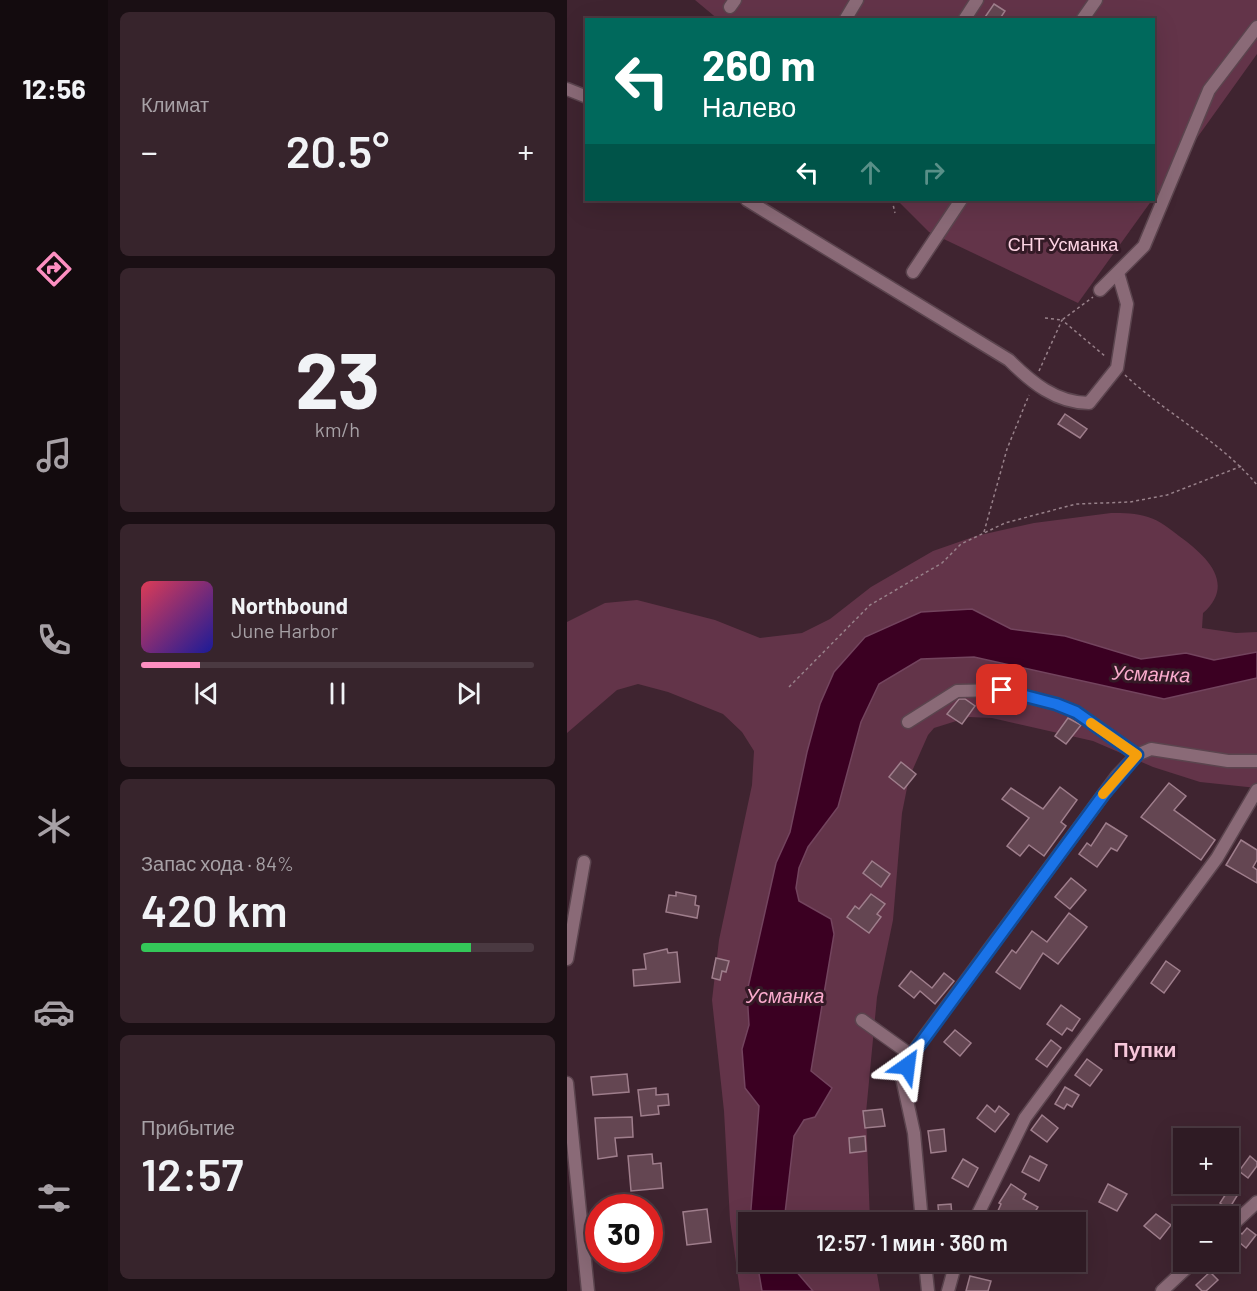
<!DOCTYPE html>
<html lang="ru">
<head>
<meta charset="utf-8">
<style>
	:root { --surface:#2f1b24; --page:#37242c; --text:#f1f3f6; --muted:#a7a1a6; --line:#4a3941; --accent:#fd8fc1 }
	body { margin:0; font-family:Barlow,sans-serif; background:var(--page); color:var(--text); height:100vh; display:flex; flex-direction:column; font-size:22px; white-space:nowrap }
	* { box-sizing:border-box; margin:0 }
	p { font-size:20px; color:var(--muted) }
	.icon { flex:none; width:33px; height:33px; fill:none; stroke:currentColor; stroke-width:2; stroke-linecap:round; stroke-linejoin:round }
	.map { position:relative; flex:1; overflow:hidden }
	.details { display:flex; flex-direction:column; gap:12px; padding:12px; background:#1a0f14; width:459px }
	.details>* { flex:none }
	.top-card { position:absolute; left:18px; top:18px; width:570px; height:183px; border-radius:0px; box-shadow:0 6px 24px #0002,0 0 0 2px var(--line); background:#00695c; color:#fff; overflow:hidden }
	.tools { position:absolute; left:606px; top:1128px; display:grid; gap:12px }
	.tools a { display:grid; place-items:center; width:66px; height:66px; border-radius:0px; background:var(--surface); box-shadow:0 6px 24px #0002,0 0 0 2px var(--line); font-size:30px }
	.speed { position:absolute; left:18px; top:1194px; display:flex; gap:12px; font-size:30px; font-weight:700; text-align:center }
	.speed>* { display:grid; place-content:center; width:78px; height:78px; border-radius:50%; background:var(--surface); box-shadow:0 6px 24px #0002,0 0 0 2px var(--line); line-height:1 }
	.speed .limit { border:9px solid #d22; background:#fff; color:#111 }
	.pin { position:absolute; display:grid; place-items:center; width:51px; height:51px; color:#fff; margin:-26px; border-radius:12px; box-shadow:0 3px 9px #0006 }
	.me { position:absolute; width:66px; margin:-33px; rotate:31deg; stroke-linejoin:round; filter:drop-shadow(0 0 4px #0008) }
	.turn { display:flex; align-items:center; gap:21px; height:126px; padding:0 18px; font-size:27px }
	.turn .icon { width:78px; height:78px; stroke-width:2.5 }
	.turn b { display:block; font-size:42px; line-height:51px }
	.lanes { display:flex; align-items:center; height:57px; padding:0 18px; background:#0003; justify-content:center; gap:30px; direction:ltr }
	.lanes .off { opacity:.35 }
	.big { font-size:45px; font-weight:600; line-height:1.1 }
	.details .card { flex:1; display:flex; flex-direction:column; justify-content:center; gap:9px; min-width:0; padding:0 21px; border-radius:9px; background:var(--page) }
	.details .dial { align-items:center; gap:0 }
	.dial b { font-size:78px; line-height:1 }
	.song { display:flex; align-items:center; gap:18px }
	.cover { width:72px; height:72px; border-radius:9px; background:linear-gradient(135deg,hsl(350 70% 55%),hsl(240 70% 35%)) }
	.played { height:6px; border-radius:3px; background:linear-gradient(90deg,var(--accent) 15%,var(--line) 15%) }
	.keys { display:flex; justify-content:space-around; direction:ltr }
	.heat { display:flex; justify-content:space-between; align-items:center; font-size:33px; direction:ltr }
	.charge { height:9px; border-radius:4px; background:linear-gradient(90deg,#34c759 84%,var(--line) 0) }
	.trip { position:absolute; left:171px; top:1212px; width:348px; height:60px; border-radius:0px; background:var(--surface); box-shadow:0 6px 24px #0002,0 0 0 2px var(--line); font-weight:600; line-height:60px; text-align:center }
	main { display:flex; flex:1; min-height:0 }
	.tabs { display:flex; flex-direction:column; width:108px; justify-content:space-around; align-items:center; background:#130b0e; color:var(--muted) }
	.tabs .icon { width:42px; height:42px }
	.tabs .on { color:var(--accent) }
	.tabs b { font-size:27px; color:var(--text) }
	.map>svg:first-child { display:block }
	.green { fill:#633449 }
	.water { fill:#3b0022; stroke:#73445e; stroke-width:1.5 }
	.building { fill:#644652; stroke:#9f7e8c; stroke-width:1.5 }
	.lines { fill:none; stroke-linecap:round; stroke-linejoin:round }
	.street-casing { stroke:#5b444e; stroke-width:15 }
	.path { stroke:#98818a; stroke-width:1.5; stroke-dasharray:3 3; stroke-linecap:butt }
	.street { stroke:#8a6a77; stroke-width:12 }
	.route-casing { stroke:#114b97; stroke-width:15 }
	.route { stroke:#1a73e8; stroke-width:10 }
	.slow { stroke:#f59e0b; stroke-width:10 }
	.labels { text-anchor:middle; stroke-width:6; stroke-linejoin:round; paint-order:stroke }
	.park-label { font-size:18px; fill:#fdd4e4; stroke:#341a26 }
	.water-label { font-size:20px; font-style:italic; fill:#faabcd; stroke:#341a26 }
	.quarter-label { font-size:21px; font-weight:bold; fill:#f6c6da; stroke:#341a26 }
</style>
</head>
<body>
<main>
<nav class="tabs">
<b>12:56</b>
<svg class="icon on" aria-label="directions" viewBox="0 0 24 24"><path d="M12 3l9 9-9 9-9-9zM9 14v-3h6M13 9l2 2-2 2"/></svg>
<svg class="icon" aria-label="music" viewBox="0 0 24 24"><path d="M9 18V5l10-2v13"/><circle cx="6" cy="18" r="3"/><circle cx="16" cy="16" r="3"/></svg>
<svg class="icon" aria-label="phone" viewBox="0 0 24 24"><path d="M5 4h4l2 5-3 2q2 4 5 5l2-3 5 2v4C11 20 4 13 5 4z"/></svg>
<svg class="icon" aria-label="climate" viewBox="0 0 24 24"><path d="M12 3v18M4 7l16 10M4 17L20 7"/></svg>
<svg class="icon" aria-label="car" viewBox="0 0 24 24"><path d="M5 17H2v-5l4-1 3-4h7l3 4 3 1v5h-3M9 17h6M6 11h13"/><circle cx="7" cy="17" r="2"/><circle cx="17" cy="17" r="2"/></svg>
<svg class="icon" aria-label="filters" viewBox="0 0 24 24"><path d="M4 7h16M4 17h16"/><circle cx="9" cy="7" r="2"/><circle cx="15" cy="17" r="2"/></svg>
</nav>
<section class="details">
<div class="card"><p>Климат</p>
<div class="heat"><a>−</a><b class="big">20.5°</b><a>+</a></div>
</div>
<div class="card dial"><b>23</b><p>km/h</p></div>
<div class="card">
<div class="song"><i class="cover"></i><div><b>Northbound</b><p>June Harbor</p></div></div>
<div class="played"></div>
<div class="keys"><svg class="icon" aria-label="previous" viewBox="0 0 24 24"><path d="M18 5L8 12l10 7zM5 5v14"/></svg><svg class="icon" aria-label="pause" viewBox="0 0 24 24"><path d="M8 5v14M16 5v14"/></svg><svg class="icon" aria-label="next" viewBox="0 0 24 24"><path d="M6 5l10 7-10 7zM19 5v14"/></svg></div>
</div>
<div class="card"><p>Запас хода · 84%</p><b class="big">420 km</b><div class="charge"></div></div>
<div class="card"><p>Прибытие</p><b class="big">12:57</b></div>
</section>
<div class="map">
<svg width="690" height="1291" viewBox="0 0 690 1291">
	<rect width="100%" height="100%" fill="#3f2430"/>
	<!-- green -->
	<g class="green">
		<polygon points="128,0 690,0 690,54 587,198 586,20 152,20"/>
		<polygon points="330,200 585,200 511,303 362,232"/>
		<path d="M544 513C557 513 569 513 581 517 592 520 603 529 612 536 638 555 670 583 636 613L635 628 669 633 690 632V788L633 782 586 767 526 741 425 718 402 717 367 728 361 735 342 778 335 813 326 920 310 997 299 1113 303 1222H182V1262H308L313 1291H173L163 1220 157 1111 145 1000 152 940 185 785 187 751 175 732 156 714 101 692 71 684 50 690 0 733V622L38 603 70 600 148 620 193 638 235 633 263 619 304 587 366 551 409 536 467 523Z"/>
	</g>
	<!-- water -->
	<g class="water">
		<polygon points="405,609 444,629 498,636 574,659 619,653 647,660 690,652 690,678 597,699 407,657 354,659 312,684 294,722 271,807 241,847 232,868 229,888 232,901 264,919 267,934 244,1071 265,1088 248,1117 237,1120 227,1136 217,1222 183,1222 192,1106 178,1088 175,1049 182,1025 180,992 209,863 223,832 240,752 253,704 267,672 298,637 354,612"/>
		<polygon points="190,1262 221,1262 246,1291 195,1291"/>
	</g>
	<!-- building -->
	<g class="building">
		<polygon points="427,4 438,11 432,20 416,20"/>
		<polygon points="498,414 520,429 513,438 491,424"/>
		<polygon points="430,698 449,702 448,710 428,706"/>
		<polygon points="392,699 398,699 408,706 395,724 380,714"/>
		<polygon points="501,718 514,725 499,744 488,736"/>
		<polygon points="334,762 349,774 337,789 322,777"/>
		<polygon points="602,783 619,796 607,810 648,840 634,860 574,817"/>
		<polygon points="493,787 510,800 494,822 499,826 477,856 462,845 453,856 440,846 462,818 435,799 444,788 476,809"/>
		<polygon points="539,823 560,836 550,851 544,848 530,867 512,854 520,843 524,846"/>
		<polygon points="674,840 690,850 690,860 686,867 690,870 690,883 659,865"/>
		<polygon points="305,861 323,874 314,887 296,873"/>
		<polygon points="504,878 519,890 503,909 488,897"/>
		<polygon points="109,892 129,896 128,905 132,906 130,918 99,912 102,895 109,896"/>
		<polygon points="304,894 318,904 310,914 314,917 302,933 280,917 288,906 292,909"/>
		<polygon points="502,913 520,927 491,964 476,953 453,989 429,972 445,950 449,953 465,931 480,942"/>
		<polygon points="100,949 101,953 110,952 113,982 67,986 66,970 79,969 77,954"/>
		<polygon points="149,958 162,961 159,972 155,971 153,980 145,978"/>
		<polygon points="599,961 613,971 597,993 584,983"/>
		<polygon points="344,971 365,988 377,973 387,981 368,1004 353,991 347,998 332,986"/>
		<polygon points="494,1005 513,1019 505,1031 500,1028 495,1035 480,1024"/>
		<polygon points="388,1030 404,1043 393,1056 377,1042"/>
		<polygon points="484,1040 494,1048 480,1067 469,1059"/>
		<polygon points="520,1059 535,1070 523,1086 508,1075"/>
		<polygon points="60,1074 62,1092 26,1095 24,1077"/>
		<polygon points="498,1087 512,1095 505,1107 500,1104 497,1109 488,1104"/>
		<polygon points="89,1088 89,1095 101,1094 102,1105 91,1106 92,1114 74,1116 71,1090"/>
		<polygon points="420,1105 428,1112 432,1106 442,1114 428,1132 410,1118"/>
		<polygon points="315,1109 318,1126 298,1128 296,1111"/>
		<polygon points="475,1115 491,1128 480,1142 464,1130"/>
		<polygon points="65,1117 66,1137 48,1138 50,1156 31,1159 28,1118"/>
		<polygon points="377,1129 379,1151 364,1153 361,1131"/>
		<polygon points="298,1136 299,1151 283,1153 282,1138"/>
		<polygon points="85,1154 86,1164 94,1163 96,1188 64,1191 61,1156"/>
		<polygon points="463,1156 480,1165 472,1181 455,1172"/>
		<polygon points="683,1156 690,1162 690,1166 681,1178 672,1171"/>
		<polygon points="396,1159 411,1168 401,1187 385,1178"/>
		<polygon points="444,1184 459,1194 456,1199 471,1207 462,1222 444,1214 440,1222 426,1222 434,1204 432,1203"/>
		<polygon points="541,1184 560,1194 550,1211 532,1202"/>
		<polygon points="664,1186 673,1191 662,1209 653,1203"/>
		<polygon points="384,1204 385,1216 372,1217 371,1205"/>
		<polygon points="140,1209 144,1242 120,1245 116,1212"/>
		<polygon points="589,1214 604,1225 593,1239 577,1226"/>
		<polygon points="680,1228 689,1235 679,1248 666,1237 671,1231 675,1234"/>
		<polygon points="643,1272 651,1280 639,1291 635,1291 629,1285"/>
		<polygon points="403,1276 424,1281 421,1291 399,1291"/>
	</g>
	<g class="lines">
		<!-- street casing -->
		<g class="street-casing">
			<g id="street">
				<polyline points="163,7 168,0"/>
				<polyline points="278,20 290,0"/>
				<polyline points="397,20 410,0"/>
				<polyline points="515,20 529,0"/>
				<polyline points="0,89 20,97"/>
				<path d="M180 200 442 360C464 382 489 403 522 403L550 368 560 304 551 273"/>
				<polyline points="346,272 394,200"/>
				<polyline points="533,290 577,246 642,90 690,27"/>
				<polyline points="341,722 390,691 435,690 489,704 509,712 570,755"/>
				<polyline points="0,959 17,862"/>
				<polyline points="295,1020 344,1055"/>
				<polyline points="0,1083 21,1291"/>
				<polyline points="355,1222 347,1133 335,1078 344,1055 550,776 570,755 584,749 661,761 690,761"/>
				<polyline points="407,1222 458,1118 650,858 690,790"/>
				<polyline points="662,1228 690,1202"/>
				<polyline points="358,1262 361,1291"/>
				<polyline points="381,1291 389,1262"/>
				<polyline points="595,1291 626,1262"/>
			</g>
		</g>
		<!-- path -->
		<g class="path">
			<polyline points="325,200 328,213"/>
			<polyline points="478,318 495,320 526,297"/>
			<polyline points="472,371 495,320 539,357"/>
			<path d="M558 375C599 414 654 441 690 485"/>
			<polyline points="417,532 440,449 462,395"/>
			<polyline points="222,687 303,605 375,563 394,544 438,523 509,504 563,502 600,495 675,466"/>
		</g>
		<!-- street -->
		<use href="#street" class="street"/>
	</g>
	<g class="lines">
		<!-- route casing -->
		<g class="route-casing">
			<polyline id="route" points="340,1066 345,1055 537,794 570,755 509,712 489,704 435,690"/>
		</g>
		<!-- route -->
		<use href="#route" class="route"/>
		<!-- slow -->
		<polyline class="slow" points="524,723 570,755 536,794"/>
	</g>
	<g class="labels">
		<!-- park labels -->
		<g class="park-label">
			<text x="496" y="251">СНТ Усманка</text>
		</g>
		<!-- water labels -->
		<g class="water-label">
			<text transform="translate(584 674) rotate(2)" y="7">Усманка</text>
			<text x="218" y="1003">Усманка</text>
		</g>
		<!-- quarter labels -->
		<g class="quarter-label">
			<text x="578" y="1057">Пупки</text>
		</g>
	</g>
</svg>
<div class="tools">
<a>+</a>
<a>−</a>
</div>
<div class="speed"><div class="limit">30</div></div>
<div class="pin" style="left:435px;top:690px;background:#d93025"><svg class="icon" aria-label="arrive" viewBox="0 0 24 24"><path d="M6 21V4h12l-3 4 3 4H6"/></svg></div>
<svg class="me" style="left:340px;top:1066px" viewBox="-20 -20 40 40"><path d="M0-17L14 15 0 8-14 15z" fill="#1a73e8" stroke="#fff" stroke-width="4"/></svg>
<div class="trip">12:57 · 1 мин · 360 m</div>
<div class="top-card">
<div class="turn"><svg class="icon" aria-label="left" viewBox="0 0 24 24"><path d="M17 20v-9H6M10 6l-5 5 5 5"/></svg><div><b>260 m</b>Налево</div></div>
<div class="lanes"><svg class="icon" aria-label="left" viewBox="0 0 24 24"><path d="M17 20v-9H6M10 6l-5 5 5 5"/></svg><svg class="icon off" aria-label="ahead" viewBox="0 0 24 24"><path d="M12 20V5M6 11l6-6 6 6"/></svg><svg class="icon off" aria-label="right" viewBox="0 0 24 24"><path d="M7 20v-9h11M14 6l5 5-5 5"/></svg></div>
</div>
</div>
</main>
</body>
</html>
